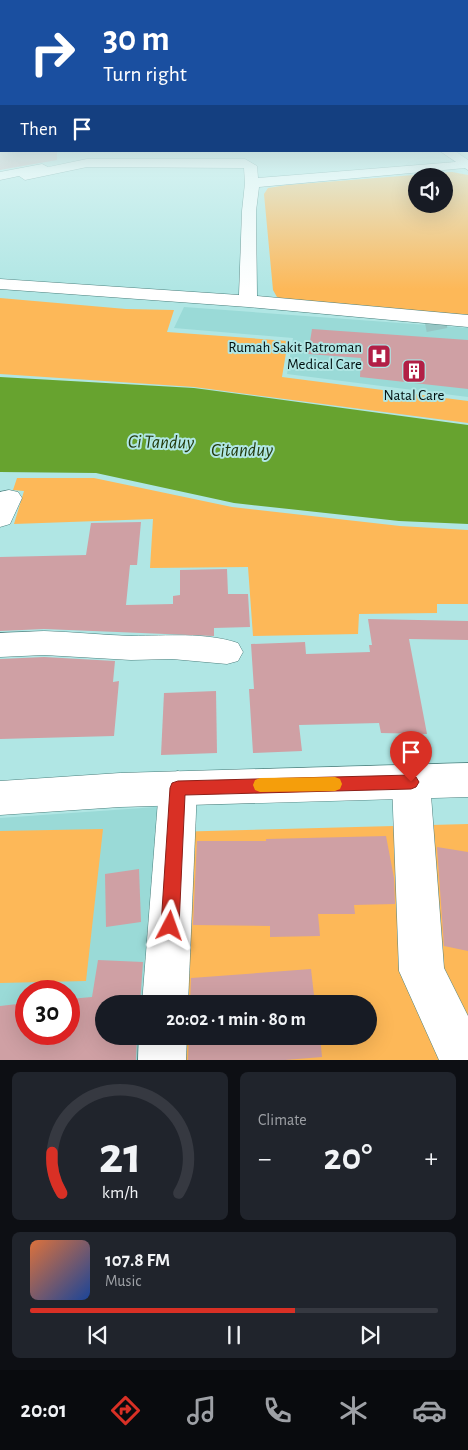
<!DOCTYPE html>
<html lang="en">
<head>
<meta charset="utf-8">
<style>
	:root { --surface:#171b24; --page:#20242c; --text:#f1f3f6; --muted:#9ea1a6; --line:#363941; --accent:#d93025 }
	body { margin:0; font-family:"Alegreya Sans",sans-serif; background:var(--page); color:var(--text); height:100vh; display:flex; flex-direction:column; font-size:19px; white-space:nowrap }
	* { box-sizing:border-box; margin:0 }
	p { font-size:16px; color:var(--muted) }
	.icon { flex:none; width:28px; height:28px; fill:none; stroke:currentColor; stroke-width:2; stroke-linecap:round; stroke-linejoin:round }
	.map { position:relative; height:1060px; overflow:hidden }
	.panel { display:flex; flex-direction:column; gap:12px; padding:12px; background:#0d0f14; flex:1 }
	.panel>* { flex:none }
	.hud { position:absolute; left:0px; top:0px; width:469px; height:152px; box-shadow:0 5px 20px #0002; background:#1a4fa0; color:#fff; overflow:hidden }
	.fabs { position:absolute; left:408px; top:168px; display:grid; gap:10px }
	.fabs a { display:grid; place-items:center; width:45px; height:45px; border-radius:50%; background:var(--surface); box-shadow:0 5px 20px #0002; font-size:25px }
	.speed { position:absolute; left:15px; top:980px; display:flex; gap:10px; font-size:25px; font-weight:700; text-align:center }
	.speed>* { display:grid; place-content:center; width:65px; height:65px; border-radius:50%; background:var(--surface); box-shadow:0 5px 20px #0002; line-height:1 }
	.speed .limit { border:8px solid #d22; background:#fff; color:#111 }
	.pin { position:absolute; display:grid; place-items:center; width:42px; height:42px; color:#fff; margin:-51px -21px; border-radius:50% 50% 50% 0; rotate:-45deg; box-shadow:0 0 5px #0007 }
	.pin .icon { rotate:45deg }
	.me { position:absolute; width:55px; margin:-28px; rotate:4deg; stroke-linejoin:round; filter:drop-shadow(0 0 4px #0008) }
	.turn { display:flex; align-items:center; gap:18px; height:105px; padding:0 20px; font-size:22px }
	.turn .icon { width:65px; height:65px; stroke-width:2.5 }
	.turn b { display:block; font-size:35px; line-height:42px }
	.then { display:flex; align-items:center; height:48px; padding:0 20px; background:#0003; gap:10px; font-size:19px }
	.big { font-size:38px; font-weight:700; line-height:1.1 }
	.panel .tile { flex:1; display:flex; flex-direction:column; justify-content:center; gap:8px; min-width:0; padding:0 18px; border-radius:8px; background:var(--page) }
	.panel .dial { align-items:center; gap:0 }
	.dial svg { height:130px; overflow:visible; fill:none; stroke:var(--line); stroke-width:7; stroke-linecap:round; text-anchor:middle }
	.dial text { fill:var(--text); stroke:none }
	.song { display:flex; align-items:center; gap:15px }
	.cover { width:60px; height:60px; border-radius:8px; background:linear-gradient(135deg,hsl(20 70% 55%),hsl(220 70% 35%)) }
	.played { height:5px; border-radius:2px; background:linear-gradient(90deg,var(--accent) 65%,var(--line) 65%) }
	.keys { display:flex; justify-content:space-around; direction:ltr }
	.heat { display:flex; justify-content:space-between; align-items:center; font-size:28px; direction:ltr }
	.panel .tiles { flex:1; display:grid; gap:12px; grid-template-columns:1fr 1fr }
	.tile:last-child { grid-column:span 2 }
	.trip { position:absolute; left:95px; top:995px; width:282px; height:50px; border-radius:25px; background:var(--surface); box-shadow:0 5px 20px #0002; font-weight:700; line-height:50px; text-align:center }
	.dock { display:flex; height:80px; justify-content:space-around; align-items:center; background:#090b0e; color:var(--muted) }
	.dock .icon { width:35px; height:35px }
	.dock .on { color:var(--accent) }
	.dock b { font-size:22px; color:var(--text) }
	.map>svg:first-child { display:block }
	.built { fill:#9adad7; fill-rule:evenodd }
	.green { fill:#fdb858; fill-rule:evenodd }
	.water { fill:#67a32f }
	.building { fill:#cfa0a4 }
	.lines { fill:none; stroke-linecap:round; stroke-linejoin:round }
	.minor-tunnel-far1 { stroke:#96c6c4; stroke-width:17; stroke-dasharray:17 9; stroke-linecap:butt }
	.minor-tunnel { stroke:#96c6c4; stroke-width:21; stroke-dasharray:21 11; stroke-linecap:butt }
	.minor-casing { stroke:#4c807e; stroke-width:1 }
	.major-casing { stroke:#4c807e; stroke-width:1 }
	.highway-casing { stroke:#4c807e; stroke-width:1 }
	.minor { fill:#fff; fill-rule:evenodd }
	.major { fill:#fff; fill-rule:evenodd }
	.highway { fill:#fff; fill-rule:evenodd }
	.route { fill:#d93025; stroke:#8d1f18 }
	.slow { fill:#f59e0b }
	.labels { text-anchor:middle; stroke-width:4; stroke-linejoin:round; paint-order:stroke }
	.far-poi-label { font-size:15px; fill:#000f0f; stroke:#b0e6e4; text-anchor:end }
	.water-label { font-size:19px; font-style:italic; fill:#233a0d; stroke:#b0e6e4 }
</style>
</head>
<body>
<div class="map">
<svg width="468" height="1060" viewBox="0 0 468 1060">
	<rect width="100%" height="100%" fill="#b0e6e4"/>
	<!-- built -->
	<g class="built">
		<polygon points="184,307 468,328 468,397 287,374 293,338 174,328"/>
		<path d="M171 806 153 1004H104V1036H150L148 1060H0V818ZM26 991H69V1034H26Z"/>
	</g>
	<!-- green -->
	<g class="green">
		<path d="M452 172 468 175V315L288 301 277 297 273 290 264 194 268 188 287 185ZM416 176H444V204H416Z"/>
		<polygon points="0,298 126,309 174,310 167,332 288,341 282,377 468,401 468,423 194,387 0,374"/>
		<polygon points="17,478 94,478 232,507 400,526 468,530 468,604 437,604 437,613 359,614 358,634 253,636 248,567 150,568 153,519 14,524 24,491 13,490"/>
		<polygon points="468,824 468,1060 152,1060 154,1036 369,1036 369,1004 156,1004 169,832"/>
		<polygon points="103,829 86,981 0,983 0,831"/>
	</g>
	<!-- water -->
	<polygon class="water" points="0,377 194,388 468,425 468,524 399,521 234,503 96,473 0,472"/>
	<!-- building -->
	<g class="building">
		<polygon points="0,151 57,151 57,160 0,170"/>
		<polygon points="312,329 468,340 468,389 360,377 361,358 308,354"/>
		<polygon points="141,522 137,565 130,565 126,605 173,604 173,596 180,595 180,570 227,569 228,594 248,594 250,627 214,628 214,636 44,629 0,631 0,557 86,555 91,523"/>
		<polygon points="368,619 468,621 468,640 409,639 427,734 381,733 379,723 299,725 302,751 253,753 249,689 254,689 251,644 305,642 306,654 370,652 369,645 372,645"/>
		<polygon points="44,657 115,661 113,682 119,681 114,736 0,739 0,659"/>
		<polygon points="216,691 217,753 161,755 164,693"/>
		<polygon points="386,836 394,878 395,904 354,905 355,914 318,914 320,936 270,937 270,926 193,925 197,841 266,841 266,839"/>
		<polygon points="437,847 468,852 468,951 444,946"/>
		<polygon points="139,869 141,922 106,927 105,874"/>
		<polygon points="98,960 143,962 140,1004 104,1004 104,1036 137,1036 136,1060 0,1060 0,1006 26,1003 26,1034 69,1034 69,999 92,997"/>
		<polygon points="311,969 315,1004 190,1004 191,978"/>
		<polygon points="189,1036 320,1036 322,1057 285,1060 188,1060"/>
	</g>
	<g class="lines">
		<!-- minor-tunnel-far1 -->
		<polyline class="minor-tunnel-far1" points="435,318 435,321"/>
		<!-- minor-tunnel -->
		<polyline class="minor-tunnel" points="435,319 437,330"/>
		<!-- minor casing -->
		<g class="minor-casing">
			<g id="minor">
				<polygon points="87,159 245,159 257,166 258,178 468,161 468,167 465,168 259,187 256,211 257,296 468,315 468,327 248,307 0,289 0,279 239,295 242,211 245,183 244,168 87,167 25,180 19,176 0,180 0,172 42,164 48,167"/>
				<polygon points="9,490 18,492 22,498 10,524 0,527 0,492"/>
				<path d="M44 631C73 632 103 635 132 636 167 636 205 632 238 643L243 652 238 661 227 664 172 659 131 660 44 655 0 657V633Z"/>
				<polygon points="411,765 424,770 430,782 444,968 468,1016 468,1060 439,1060 399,971 392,782 398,770"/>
				<polygon points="178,771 191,776 197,788 188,1004 142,1004 159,788 165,776"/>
				<polygon points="139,1036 187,1036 186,1060 138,1060"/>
			</g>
		</g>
		<!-- major casing -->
		<g class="major-casing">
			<polygon id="major" points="440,151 455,151 468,160 468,170"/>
		</g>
		<!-- highway casing -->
		<g class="highway-casing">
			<polygon id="highway" points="468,763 468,797 120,807 0,815 0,781 120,773"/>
		</g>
		<!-- minor -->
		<use href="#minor" class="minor"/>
		<!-- major -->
		<use href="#major" class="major"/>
		<!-- highway -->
		<use href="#highway" class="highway"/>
	</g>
	<!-- sky -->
	<linearGradient id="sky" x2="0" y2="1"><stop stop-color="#74ad9e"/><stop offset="0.49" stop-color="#dbf4f3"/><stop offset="1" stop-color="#dbf4f3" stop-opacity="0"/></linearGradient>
	<rect width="468" height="289" fill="url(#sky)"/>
	<!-- route -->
	<polygon class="route" points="411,775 416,777 419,782 416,787 411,789 185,795 179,926 176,932 170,934 163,932 161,926 170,788 172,783 178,781"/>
	<!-- slow -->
	<polygon class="slow" points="335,777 340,779 342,784 340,789 335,791 260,792 255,790 253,785 255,780 260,778"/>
	<!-- icons -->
	<defs>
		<g id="hospital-square" transform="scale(1.25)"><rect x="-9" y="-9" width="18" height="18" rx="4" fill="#b21f46" stroke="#b0e6e4"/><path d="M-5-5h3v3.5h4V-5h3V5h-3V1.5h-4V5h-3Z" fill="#fff"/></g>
		<g id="building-square" transform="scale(1.25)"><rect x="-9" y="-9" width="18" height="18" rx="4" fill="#b21f46" stroke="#b0e6e4"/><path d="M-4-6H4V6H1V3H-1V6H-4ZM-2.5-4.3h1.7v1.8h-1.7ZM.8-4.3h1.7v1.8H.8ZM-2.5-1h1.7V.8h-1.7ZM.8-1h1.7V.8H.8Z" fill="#fff"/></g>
	</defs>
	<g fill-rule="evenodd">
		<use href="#hospital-square" x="379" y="356"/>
		<use href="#building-square" x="414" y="371"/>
	</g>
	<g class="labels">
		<!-- far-poi labels -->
		<g class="far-poi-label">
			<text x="362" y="352">Rumah Sakit Patroman<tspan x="362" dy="17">Medical Care</tspan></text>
			<text x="414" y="400" text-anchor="middle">Natal Care</text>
		</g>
		<!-- water labels -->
		<g class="water-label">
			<text transform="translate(161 441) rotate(1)" y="7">Ci Tanduy</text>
			<text x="242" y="456">Citanduy</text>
		</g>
	</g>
</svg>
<div class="fabs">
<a><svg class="icon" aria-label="sound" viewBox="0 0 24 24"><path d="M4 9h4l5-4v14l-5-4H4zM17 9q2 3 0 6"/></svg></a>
</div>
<div class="speed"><div class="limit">30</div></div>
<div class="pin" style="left:411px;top:782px;background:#d93025"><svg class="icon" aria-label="arrive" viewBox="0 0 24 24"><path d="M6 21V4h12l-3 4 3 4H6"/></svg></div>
<svg class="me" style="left:170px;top:926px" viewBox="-20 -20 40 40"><path d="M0-17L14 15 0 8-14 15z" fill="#d93025" stroke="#fff" stroke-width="4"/></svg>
<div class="trip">20:02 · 1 min · 80 m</div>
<div class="hud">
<div class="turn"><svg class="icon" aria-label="right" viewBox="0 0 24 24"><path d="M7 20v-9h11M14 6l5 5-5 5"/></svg><div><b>30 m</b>Turn right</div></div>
<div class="then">Then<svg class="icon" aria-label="arrive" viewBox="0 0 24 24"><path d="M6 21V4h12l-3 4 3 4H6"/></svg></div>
</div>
</div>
<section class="panel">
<div class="tiles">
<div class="tile dial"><svg viewBox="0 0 100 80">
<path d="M14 69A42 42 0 1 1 86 69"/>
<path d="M14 69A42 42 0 0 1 8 44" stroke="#d93025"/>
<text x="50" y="56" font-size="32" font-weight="700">21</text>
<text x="50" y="72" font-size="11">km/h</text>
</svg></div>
<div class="tile"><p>Climate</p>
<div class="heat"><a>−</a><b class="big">20°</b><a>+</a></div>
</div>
<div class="tile">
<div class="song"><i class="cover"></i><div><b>107.8 FM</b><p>Music</p></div></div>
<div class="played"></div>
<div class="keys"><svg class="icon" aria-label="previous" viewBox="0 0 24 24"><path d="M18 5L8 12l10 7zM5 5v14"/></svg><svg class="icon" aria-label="pause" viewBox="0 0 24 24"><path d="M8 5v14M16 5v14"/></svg><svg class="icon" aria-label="next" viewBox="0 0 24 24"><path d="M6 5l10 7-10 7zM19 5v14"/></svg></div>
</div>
</div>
</section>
<nav class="dock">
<b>20:01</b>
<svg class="icon on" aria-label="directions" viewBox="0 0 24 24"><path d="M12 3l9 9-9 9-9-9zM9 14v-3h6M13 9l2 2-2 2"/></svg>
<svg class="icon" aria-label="music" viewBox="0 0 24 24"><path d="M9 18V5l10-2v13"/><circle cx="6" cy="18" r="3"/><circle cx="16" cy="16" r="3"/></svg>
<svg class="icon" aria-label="phone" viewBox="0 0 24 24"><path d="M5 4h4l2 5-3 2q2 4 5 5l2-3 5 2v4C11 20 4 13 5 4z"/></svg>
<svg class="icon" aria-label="climate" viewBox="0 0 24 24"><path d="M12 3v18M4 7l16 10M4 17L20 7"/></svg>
<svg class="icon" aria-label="car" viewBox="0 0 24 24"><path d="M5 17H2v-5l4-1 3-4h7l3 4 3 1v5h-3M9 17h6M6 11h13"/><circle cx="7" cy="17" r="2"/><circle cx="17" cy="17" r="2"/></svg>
</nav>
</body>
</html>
